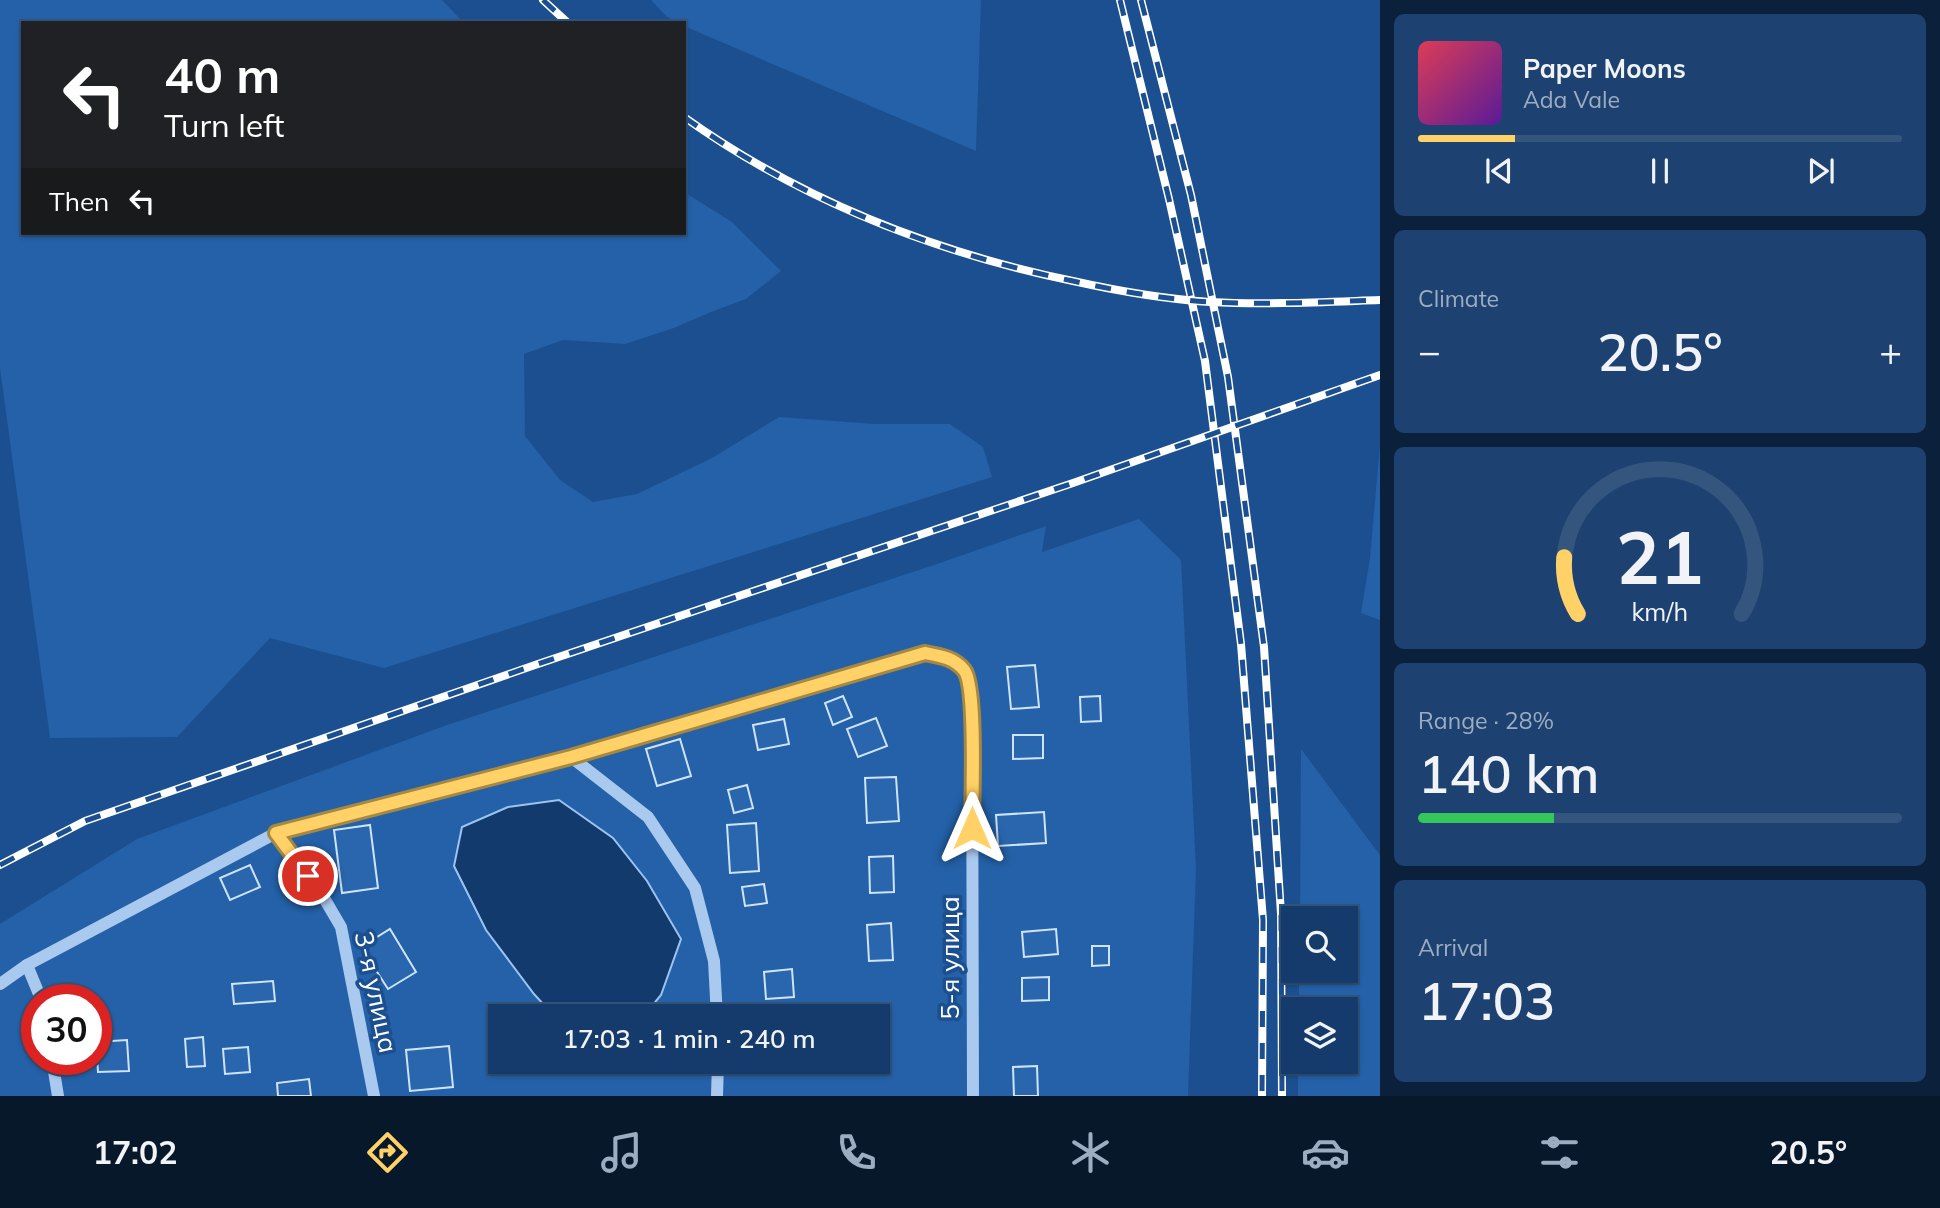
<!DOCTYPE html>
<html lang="en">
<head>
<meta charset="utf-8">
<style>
	:root { --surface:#143b6b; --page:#1d4271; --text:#f1f3f6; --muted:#9dadc1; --line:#33557e; --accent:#ffd166 }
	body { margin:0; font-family:Mulish,sans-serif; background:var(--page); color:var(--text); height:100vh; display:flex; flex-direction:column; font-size:26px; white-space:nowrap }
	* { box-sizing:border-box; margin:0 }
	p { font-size:23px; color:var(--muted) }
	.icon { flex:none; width:38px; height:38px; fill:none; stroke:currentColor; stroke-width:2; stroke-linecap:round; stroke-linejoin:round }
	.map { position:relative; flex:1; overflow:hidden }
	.sheet { display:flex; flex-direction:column; gap:14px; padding:14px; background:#0b203b; width:560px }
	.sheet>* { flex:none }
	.top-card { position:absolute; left:21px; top:21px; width:665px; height:214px; border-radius:0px; box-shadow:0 2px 5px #0004,0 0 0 2px var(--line); background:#202124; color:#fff; overflow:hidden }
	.tools { position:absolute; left:1281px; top:906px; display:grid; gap:14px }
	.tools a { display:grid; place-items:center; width:77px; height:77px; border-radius:0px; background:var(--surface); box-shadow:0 2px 5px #0004,0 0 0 2px var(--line); font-size:35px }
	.speed { position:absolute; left:21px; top:984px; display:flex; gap:14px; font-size:35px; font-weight:700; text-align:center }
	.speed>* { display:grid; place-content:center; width:91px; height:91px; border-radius:50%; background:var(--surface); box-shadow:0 2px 5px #0004,0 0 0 2px var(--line); line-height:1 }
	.speed .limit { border:10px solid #d22; background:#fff; color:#111 }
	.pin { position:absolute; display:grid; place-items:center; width:60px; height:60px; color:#fff; margin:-30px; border:4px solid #fff; border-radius:50%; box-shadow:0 2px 7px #0007 }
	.me { position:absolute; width:77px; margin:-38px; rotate:0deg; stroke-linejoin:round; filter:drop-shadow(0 0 5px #0008) }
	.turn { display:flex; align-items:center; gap:24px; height:147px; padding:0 28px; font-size:32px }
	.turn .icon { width:91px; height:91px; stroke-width:2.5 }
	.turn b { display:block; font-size:49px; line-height:60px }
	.then { display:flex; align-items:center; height:66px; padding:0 28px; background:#0003; gap:14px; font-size:26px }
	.big { font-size:52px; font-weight:600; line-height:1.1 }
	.sheet .tile { flex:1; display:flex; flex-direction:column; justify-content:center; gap:10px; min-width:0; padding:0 24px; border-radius:10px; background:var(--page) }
	.sheet .dial { align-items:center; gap:0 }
	.dial svg { height:182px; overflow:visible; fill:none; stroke:var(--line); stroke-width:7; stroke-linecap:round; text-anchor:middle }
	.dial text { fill:var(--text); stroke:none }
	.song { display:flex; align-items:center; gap:21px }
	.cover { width:84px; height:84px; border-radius:10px; background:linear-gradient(135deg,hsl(350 70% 55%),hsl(270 70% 35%)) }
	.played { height:7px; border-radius:4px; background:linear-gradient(90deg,var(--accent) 20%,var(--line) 20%) }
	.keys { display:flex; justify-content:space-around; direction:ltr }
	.heat { display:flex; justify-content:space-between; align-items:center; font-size:38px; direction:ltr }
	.charge { height:10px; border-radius:5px; background:linear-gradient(90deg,#34c759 28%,var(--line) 0) }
	.trip { position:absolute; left:488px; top:1004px; width:402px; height:70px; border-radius:0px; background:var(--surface); box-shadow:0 2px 5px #0004,0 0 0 2px var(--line); font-weight:600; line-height:70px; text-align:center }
	.dock { display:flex; height:112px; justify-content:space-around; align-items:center; background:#08182b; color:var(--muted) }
	.dock .icon { width:49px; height:49px }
	.dock .on { color:var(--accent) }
	.dock b { font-size:32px; color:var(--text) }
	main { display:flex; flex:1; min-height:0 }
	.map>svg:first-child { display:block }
	.green { fill:#2461a8; fill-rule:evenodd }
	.water { fill:#123a6d; stroke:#9cc4f0; stroke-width:2 }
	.building { fill:#2a66ad; stroke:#cfe3fa; stroke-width:2 }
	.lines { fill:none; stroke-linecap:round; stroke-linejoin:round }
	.minor { stroke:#a9c9ee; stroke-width:12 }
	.rail-casing { stroke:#fff; stroke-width:8 }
	.rail { stroke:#1b4f8f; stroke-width:5; stroke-dasharray:16; stroke-linecap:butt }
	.route-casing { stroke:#a68842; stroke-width:18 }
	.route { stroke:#ffd166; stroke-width:12 }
	.labels { text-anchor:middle; stroke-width:7; stroke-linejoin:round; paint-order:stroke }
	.street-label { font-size:26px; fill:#fff; stroke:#1b4f8f }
</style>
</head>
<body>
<main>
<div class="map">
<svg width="1380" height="1096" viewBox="0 0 1380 1096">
	<rect width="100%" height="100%" fill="#1b4f8f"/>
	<!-- green -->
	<g class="green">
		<polygon points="0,0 442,0 464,23 23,23 23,233 684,233 684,192 732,222 781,271 746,299 711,312 674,328 625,344 563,340 524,354 525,436 560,480 593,502 637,494 712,458 779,417 875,424 950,424 983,447 992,477 384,668 270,638 177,737 50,738 0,368"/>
		<path d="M651 0H981L976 151 684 26V23C669 23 661 10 651 0Z"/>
		<polygon points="1380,445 1380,620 1361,613 1370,558"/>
		<path d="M1139 519 1181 560 1196 869 1188 1096H0V924L137 839 447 725 937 564 1046 526 1042 552ZM37 999H96V1059H37ZM500 1017H878V1062H500Z"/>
		<polygon points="1301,749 1380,855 1380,1096 1298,1096 1298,1062 1346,1062 1346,1010 1299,1010 1299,971 1346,971 1346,919 1300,919"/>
	</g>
	<!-- water -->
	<polygon class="water" points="559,800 613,838 647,881 681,939 661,995 643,1017 555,1017 534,994 486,930 454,866 462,827 508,807"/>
	<!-- building -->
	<g class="building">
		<polygon points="1035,665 1039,707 1011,709 1007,667"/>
		<polygon points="843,696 852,717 833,725 825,703"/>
		<polygon points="1100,696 1101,721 1081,722 1080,697"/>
		<polygon points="876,718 887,746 858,757 847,729"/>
		<polygon points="784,719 789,744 758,750 753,725"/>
		<polygon points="1013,735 1043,735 1043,758 1013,759"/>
		<polygon points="680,739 691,776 657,786 646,749"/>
		<polygon points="896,777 899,821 867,823 865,778"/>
		<polygon points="747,785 753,808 734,813 728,790"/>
		<polygon points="1044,812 1046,843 998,846 996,815"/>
		<polygon points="756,823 759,871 730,873 727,825"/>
		<polygon points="370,825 378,888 342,893 334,830"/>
		<polygon points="893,856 894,892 870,893 869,857"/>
		<polygon points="250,865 260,887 230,900 220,878"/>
		<polygon points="764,884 767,903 745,906 742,887"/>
		<polygon points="891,923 893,960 869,961 867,925"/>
		<polygon points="390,929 416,972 388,989 361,947"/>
		<polygon points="1056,929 1058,954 1024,957 1022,932"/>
		<polygon points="1092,946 1109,946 1109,965 1092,966"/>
		<polygon points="792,969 794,997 766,999 764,972"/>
		<polygon points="1049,977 1049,1000 1022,1001 1022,978"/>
		<polygon points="273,981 275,1001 234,1004 232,984"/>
		<polygon points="203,1037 205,1066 187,1067 185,1039"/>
		<polygon points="127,1040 129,1071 98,1072 96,1042"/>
		<polygon points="449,1046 453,1087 410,1091 406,1050"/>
		<polygon points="248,1047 250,1072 225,1074 223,1049"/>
		<polygon points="1037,1066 1038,1096 1014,1096 1013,1067"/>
		<polygon points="309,1079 311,1096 278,1096 277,1083"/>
	</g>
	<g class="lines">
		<!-- minor -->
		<g class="minor">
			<polyline points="571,757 648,817 695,888 714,961 717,1017"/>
			<polyline points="276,833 324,898 341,927 374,1096"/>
			<polyline points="27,965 41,999"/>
			<polyline points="0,984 27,965 276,833 571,757 925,653 949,657 966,672 972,694 973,1096"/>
			<polyline points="52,1059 58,1096"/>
			<polyline points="717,1096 718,1062"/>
		</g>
		<!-- rail casing -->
		<g class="rail-casing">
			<g id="rail">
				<polyline points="543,0 568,23"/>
				<polyline points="1120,0 1169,199 1205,361 1241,644 1263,920 1262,1096"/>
				<polyline points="1141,0 1191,195 1228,377 1264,647 1281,914 1282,1096"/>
				<path d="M684 117C802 201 933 252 1073 281 1118 291 1164 299 1210 302 1266 305 1323 302 1380 300"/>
				<polyline points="0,865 85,821 535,665 1073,483 1380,375"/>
			</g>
		</g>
		<!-- rail -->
		<use href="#rail" class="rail"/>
	</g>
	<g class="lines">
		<!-- route casing -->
		<g class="route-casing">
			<path id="route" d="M308 876 276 833 571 757 925 653C941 656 954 658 964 670 977 685 972 802 972 828"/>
		</g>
		<!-- route -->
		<use href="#route" class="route"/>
	</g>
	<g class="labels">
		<!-- street labels -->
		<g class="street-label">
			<text transform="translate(950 958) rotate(-90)" y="9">5-я улица</text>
			<text transform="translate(376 992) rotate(78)" y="9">3-я улица</text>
		</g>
	</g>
</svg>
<div class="tools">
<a><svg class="icon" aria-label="search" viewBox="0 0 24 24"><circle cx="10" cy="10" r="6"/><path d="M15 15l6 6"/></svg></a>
<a><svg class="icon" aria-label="layers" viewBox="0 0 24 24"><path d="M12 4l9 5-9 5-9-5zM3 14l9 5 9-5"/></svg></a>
</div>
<div class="speed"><div class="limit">30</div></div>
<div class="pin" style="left:308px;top:876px;background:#d93025"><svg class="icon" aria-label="arrive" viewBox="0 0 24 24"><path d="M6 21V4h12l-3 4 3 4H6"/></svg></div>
<svg class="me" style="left:972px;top:828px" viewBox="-20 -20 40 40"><path d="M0-17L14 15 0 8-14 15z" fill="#ffd166" stroke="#fff" stroke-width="4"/></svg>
<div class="trip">17:03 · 1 min · 240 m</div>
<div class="top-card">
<div class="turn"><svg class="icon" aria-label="left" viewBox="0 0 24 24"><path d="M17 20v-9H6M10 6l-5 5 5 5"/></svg><div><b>40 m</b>Turn left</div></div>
<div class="then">Then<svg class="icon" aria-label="left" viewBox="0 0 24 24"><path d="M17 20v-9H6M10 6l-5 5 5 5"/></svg></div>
</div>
</div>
<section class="sheet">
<div class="tile">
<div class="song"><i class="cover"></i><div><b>Paper Moons</b><p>Ada Vale</p></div></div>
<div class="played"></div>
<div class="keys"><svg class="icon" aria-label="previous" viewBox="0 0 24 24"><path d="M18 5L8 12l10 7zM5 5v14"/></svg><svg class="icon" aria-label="pause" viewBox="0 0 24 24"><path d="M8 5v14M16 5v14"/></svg><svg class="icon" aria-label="next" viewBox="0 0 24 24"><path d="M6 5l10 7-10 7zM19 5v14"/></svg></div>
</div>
<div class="tile"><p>Climate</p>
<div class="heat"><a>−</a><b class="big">20.5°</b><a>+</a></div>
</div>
<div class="tile dial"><svg viewBox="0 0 100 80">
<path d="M14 69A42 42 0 1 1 86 69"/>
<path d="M14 69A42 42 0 0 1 8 44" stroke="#ffd166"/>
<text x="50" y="56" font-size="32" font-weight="700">21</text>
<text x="50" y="72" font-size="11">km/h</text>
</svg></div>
<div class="tile"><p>Range · 28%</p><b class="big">140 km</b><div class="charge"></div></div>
<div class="tile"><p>Arrival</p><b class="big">17:03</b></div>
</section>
</main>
<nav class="dock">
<b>17:02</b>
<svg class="icon on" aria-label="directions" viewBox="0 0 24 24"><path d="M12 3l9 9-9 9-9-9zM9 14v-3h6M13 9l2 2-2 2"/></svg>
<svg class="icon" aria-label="music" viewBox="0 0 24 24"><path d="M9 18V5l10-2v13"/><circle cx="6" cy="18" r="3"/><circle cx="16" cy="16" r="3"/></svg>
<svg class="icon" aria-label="phone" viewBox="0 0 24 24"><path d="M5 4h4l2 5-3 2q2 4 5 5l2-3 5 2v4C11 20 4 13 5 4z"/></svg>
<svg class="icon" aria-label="climate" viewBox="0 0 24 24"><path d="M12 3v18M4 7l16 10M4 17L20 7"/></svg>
<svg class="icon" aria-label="car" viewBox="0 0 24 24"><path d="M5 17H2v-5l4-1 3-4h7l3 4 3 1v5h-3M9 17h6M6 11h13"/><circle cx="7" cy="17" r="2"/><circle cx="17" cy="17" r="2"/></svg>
<svg class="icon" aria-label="filters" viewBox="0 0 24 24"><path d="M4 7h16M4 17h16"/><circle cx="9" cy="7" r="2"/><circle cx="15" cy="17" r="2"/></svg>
<b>20.5°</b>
</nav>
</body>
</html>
